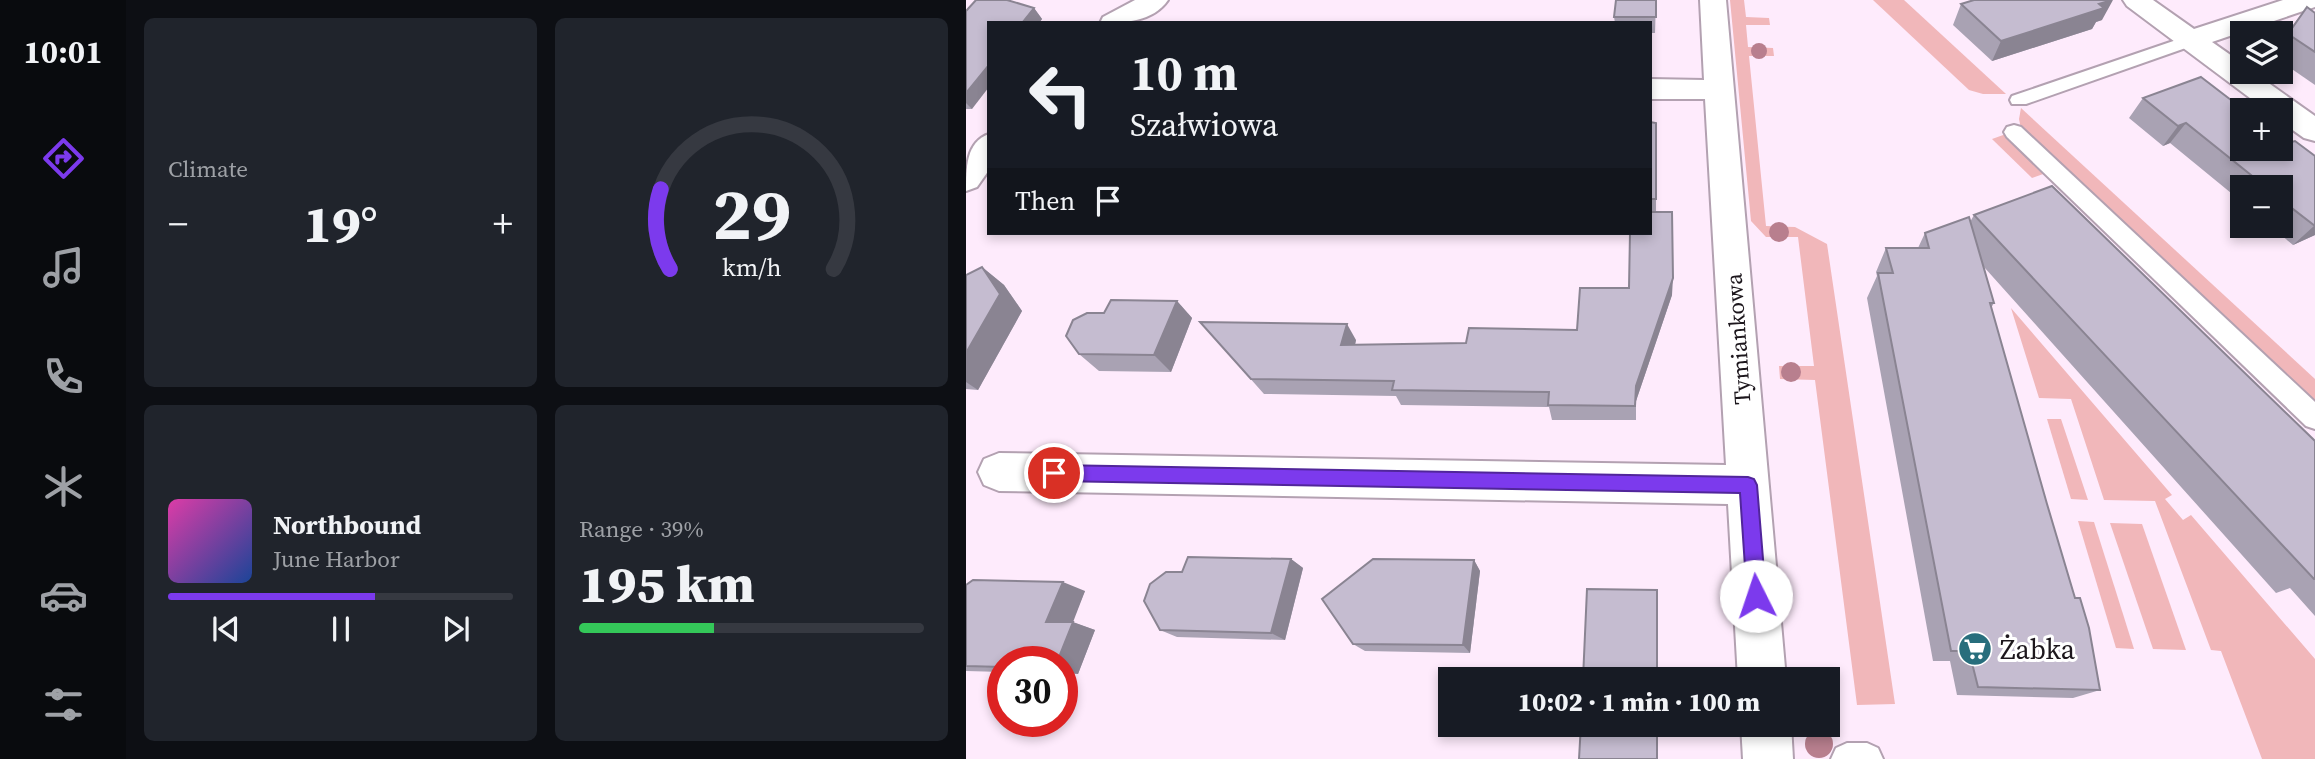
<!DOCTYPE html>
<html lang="en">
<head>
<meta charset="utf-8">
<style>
	:root { --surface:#171b24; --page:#20242c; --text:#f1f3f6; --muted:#9ea1a6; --line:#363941; --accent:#7c3aed }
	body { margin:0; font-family:"Source Serif 4",serif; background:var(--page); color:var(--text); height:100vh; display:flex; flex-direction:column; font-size:26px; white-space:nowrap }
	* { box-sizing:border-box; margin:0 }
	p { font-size:23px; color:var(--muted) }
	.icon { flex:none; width:38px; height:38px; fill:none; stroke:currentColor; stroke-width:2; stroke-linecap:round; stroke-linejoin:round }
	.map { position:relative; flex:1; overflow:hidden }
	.drawer { display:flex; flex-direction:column; gap:18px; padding:18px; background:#0d0f14; width:840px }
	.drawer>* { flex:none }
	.banner { position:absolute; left:21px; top:21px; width:665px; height:214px; border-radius:0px; box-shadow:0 4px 10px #0003; background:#171b24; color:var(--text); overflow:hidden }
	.fabs { position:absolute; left:1264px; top:21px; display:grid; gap:14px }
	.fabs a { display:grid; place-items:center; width:63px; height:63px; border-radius:0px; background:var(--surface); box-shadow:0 4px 10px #0003; font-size:35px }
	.speed { position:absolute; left:21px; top:646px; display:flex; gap:14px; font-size:35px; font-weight:700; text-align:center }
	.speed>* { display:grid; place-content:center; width:91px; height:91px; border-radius:50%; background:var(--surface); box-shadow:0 4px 10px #0003; line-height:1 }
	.speed .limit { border:10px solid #d22; background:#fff; color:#111 }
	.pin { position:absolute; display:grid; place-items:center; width:60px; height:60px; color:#fff; margin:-30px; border:4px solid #fff; border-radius:50%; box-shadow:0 2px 7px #0007 }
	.me { position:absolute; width:77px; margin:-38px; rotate:356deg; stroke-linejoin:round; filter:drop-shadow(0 0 5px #0008) }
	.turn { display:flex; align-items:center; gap:24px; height:147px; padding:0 28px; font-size:32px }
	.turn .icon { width:91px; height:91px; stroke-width:2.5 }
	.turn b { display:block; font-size:49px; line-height:60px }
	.then { display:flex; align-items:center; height:66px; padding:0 28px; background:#0003; gap:14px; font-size:26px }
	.big { font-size:52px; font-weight:800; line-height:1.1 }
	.drawer .tile { flex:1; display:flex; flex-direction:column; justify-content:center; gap:10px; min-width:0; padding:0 24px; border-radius:10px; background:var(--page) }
	.drawer .dial { align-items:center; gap:0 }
	.dial svg { height:182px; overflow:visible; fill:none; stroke:var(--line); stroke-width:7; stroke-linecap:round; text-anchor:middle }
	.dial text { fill:var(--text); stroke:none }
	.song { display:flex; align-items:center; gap:21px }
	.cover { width:84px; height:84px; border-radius:10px; background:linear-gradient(135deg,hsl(320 70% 55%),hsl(220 70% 35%)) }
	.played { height:7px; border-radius:4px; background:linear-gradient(90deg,var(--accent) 60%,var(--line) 60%) }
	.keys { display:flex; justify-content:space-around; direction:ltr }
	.heat { display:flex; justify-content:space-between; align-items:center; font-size:38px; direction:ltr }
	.charge { height:10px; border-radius:5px; background:linear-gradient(90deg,#34c759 39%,var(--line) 0) }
	.drawer .tiles { flex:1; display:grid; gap:18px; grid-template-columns:repeat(2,1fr) }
	.trip { position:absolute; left:472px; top:667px; width:402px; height:70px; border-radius:0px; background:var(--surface); box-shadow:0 4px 10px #0003; font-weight:800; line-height:70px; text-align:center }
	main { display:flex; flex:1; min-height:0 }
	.tabs { display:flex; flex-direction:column; width:126px; justify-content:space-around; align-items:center; background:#090b0e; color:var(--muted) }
	.tabs .icon { width:49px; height:49px }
	.tabs .current { color:var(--accent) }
	.tabs b { font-size:32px; color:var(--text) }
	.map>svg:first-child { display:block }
	.green { fill:#f1b7ba }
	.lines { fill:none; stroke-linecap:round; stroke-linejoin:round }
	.service-casing { stroke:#b3a1b1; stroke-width:4 }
	.minor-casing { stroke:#b3a1b1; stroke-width:4 }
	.service { fill:#fff; fill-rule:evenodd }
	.minor { fill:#fff; fill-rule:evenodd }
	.tree { fill:#b87f8e }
	.wall { fill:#a9a2b3 }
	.shaded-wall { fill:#8a8492 }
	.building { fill:#c5bcd0; stroke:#8a8492; stroke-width:2 }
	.route { fill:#7c3aed; stroke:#51269a; stroke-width:2 }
	.labels { text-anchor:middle; stroke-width:6; stroke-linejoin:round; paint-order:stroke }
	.street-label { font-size:23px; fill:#1d171d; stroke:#fff }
	.near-poi-label { font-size:28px; fill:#1d171d; stroke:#fff; text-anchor:start }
</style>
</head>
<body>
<main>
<nav class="tabs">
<b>10:01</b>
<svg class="icon current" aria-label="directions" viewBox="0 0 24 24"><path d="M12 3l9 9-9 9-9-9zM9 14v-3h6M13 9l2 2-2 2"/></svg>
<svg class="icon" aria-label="music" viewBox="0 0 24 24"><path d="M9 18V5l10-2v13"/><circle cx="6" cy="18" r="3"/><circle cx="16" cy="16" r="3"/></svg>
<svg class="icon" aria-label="phone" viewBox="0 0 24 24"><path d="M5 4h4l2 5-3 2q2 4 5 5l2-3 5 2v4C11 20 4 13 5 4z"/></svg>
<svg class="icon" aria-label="climate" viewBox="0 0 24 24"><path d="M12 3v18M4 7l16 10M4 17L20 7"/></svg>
<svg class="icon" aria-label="car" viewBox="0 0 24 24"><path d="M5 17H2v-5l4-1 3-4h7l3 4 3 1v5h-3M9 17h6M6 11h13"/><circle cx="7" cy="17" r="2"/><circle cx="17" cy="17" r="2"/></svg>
<svg class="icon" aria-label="filters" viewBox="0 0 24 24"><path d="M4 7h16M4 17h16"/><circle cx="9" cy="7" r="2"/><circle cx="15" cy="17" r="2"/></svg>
</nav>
<section class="drawer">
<div class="tiles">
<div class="tile"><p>Climate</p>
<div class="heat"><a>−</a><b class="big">19°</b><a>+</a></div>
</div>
<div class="tile dial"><svg viewBox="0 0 100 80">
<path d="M14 69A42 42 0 1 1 86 69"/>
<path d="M14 69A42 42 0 0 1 10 34" stroke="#7c3aed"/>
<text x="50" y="56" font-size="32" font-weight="700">29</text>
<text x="50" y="72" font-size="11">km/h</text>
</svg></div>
<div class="tile">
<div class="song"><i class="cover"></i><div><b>Northbound</b><p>June Harbor</p></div></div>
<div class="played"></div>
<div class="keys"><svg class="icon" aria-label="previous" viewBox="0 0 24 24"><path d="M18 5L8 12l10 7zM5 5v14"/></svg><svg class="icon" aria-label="pause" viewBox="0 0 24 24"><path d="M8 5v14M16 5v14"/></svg><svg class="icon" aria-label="next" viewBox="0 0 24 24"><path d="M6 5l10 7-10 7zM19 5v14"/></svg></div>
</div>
<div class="tile"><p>Range · 39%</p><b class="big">195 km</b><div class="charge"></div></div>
</div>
</section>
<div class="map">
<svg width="1349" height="759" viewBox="0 0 1349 759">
	<rect width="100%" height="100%" fill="#feebfc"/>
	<!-- green -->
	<g class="green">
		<polygon points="764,0 778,0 780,17 803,18 804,25 780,25 782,47 807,48 808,56 783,56 800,226 829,227 861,244 929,704 891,705 849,380 814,379 813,366 848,366 832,237 800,237 785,221"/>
		<polygon points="907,0 938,0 1040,94 1017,94 1003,90"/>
		<polygon points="1055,108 1349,379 1349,405 1055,129 1053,119"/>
		<polygon points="1040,134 1080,173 1066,178 1026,139"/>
		<polygon points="1045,308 1206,495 1199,499 1217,520 1225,515 1349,659 1349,759 1296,759 1255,651 1245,650 1189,501 1138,500 1105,399 1073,398"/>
		<polygon points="1081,419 1095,419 1122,500 1105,499"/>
		<polygon points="1112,521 1128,522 1168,649 1150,648"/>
		<polygon points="1144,523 1176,524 1220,650 1187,649"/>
	</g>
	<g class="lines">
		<!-- service casing -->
		<g class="service-casing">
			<g id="service">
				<polygon points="1225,35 1231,36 1234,40 1231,44 1060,104 1046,104 1044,100 1046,96"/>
				<polygon points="1048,125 1055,127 1349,402 1349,429 1340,426 1041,137 1038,132 1041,127"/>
				<polygon points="881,743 901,743 912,748 917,759 865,759 870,748"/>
			</g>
		</g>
		<!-- minor casing -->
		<g class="minor-casing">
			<g id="minor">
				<path d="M169 0H202C187 22 158 23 134 23L137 17Z"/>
				<polygon points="734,0 760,0 820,679 772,679 762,504 33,491 18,485 12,472 18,459 33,453 760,465 739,99 684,99 684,79 738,80"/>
				<polygon points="1157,0 1187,0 1228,29 1317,0 1349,0 1349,7 1246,42 1276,63 1276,72 1287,72 1349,116 1349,141 1338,138 1314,121 1314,110 1300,110 1161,6"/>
				<path d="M23 134V170L11 187 0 191C0 168 0 142 23 134Z"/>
				<polygon points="775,724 825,724 827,759 777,759"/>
			</g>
		</g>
		<!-- service -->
		<use href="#service" class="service"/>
		<!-- minor -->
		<use href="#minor" class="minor"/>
	</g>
	<!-- trees -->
	<g class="tree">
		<circle cx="793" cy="51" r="8"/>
		<circle cx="813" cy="232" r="10"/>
		<circle cx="825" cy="372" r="10"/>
		<circle cx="853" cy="744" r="14"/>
	</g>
	<!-- wall -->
	<g class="wall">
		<polygon points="690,0 689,33 684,33 684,23 649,23 648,17"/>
		<polygon points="995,4 1136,20 1130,22 1126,29 1026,61 987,25"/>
		<polygon points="1341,7 1349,13 1349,85 1314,61 1314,42"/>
		<polygon points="68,8 76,19 73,23 23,23 6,109 0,109 0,11"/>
		<polygon points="1177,98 1322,143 1349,156 1349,235 1327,245 1304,226 1314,226 1314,187 1276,187 1276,202 1204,143 1197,146 1163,118"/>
		<polygon points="684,122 690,199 690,212 706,295 670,401 670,420 586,420 583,407 435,405 430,396 298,394 234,322 390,340 389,345 500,343 611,330 663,288 684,233"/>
		<polygon points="1008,215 1349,441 1349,616 1324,588 1310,593 1018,267 1028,303 1025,308 1134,690 1107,698 991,695 984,661 967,661 901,298 911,276 910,272 920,248 952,248 959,233 1004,222"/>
		<polygon points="16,267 38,285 56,311 12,390 0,389 0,275"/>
		<polygon points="211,301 226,318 205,372 133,371 113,354 138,313"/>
		<polygon points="325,559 337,568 319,640 211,637 194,630 216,572"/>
		<polygon points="508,560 514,571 504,653 399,651 387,644"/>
		<polygon points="0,585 119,591 106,622 129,630 112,674 96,674 96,662 37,662 37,672 0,671"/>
	</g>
	<!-- shaded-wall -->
	<g class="shaded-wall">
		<polygon points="1147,0 1136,20 1130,22 1126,29 1026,61 1035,41 1133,4"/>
		<polygon points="68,8 76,19 73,23 56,23"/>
		<polygon points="23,65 23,87 6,109 0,103 0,93"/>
		<polygon points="1220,123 1204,143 1197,146 1212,126"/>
		<polygon points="1348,226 1349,226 1349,235 1327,245"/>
		<polygon points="16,267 38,285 56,311 12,390 0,382 0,353"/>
		<polygon points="707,278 706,295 670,401 670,420 670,386"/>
		<polygon points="211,301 226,318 205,372 188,355"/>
		<polygon points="381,324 390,340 385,361 375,345"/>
		<polygon points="325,559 337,568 319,640 305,633"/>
		<polygon points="508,560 514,571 504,653 497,645"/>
		<polygon points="97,582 119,591 104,630 80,622"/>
		<polygon points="107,622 129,630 112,674 96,670 96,662 91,662"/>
	</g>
	<!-- building -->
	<g class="building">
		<polygon points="10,0 41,0 68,8 56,23 23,23 23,65 0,93 0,11"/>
		<polygon points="650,0 690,0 690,17 648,17"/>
		<polygon points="1008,0 1146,0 1133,4 1138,8 1035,41 995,4"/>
		<polygon points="1341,7 1349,13 1349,52 1322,34"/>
		<polygon points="1235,77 1278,110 1276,110 1276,149 1314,149 1314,137 1322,143 1329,141 1349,156 1349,226 1314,199 1314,187 1300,187 1220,123 1212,126 1177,98"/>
		<polygon points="684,122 690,123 690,199 684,199"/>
		<polygon points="1086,186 1349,441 1349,579 1348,579 1008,215"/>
		<polygon points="684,212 706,212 707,278 670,386 669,406 582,405 583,392 426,390 428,381 285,379 234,322 381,324 375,345 500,343 503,328 611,330 614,288 663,288 664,233 684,233"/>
		<polygon points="1003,217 1028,303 1024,303 1081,504 1109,598 1114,598 1123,628 1134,690 1012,687 1003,651 985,651 912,273 927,273 920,248 963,248 959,233"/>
		<polygon points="16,267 34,294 0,353 0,275"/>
		<polygon points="145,300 211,301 188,355 113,354 100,336 107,320 121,313 138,313"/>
		<polygon points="222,557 325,559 305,633 194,630 178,601 184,584 200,572 216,572"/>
		<polygon points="407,559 508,560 497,645 387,644 356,599"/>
		<polygon points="7,580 97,582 80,622 107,622 91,662 37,662 37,667 0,666 0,585"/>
		<polygon points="621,589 691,590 691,679 617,679"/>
		<polygon points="615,724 691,724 691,759 613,759"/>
	</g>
	<!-- route -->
	<polygon class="route" points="88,465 782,477 788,479 791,485 800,596 797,603 790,605 784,603 781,596 774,493 88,481 82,478 79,473 82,467"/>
	<!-- icons -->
	<defs>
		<g id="supermarket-disc" transform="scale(1.75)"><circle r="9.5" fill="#286e7c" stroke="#fff"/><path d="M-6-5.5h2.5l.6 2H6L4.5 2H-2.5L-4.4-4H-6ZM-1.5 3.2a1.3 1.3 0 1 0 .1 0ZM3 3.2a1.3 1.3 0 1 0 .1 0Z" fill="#fff"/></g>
	</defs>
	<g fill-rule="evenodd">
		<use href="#supermarket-disc" x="1009" y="649"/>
	</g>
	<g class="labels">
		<!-- street labels -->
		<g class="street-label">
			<text transform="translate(772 339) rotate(-94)" y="8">Tymiankowa</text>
		</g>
		<!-- near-poi labels -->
		<g class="near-poi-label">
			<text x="1034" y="659">Żabka</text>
		</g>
	</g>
</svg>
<div class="fabs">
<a><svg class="icon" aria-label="layers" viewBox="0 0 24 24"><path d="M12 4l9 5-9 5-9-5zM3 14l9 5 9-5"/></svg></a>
<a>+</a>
<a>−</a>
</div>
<div class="speed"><div class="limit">30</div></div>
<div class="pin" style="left:88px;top:473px;background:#d93025"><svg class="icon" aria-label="arrive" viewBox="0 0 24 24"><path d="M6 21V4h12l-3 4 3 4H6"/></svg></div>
<svg class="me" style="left:790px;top:596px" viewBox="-20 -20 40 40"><circle r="19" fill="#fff"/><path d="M0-13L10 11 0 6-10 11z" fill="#7c3aed"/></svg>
<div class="trip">10:02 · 1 min · 100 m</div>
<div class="banner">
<div class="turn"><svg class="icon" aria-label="left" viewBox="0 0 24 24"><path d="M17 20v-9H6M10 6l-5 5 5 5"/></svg><div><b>10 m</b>Szałwiowa</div></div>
<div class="then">Then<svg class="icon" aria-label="arrive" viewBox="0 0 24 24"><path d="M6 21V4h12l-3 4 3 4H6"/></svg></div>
</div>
</div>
</main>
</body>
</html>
